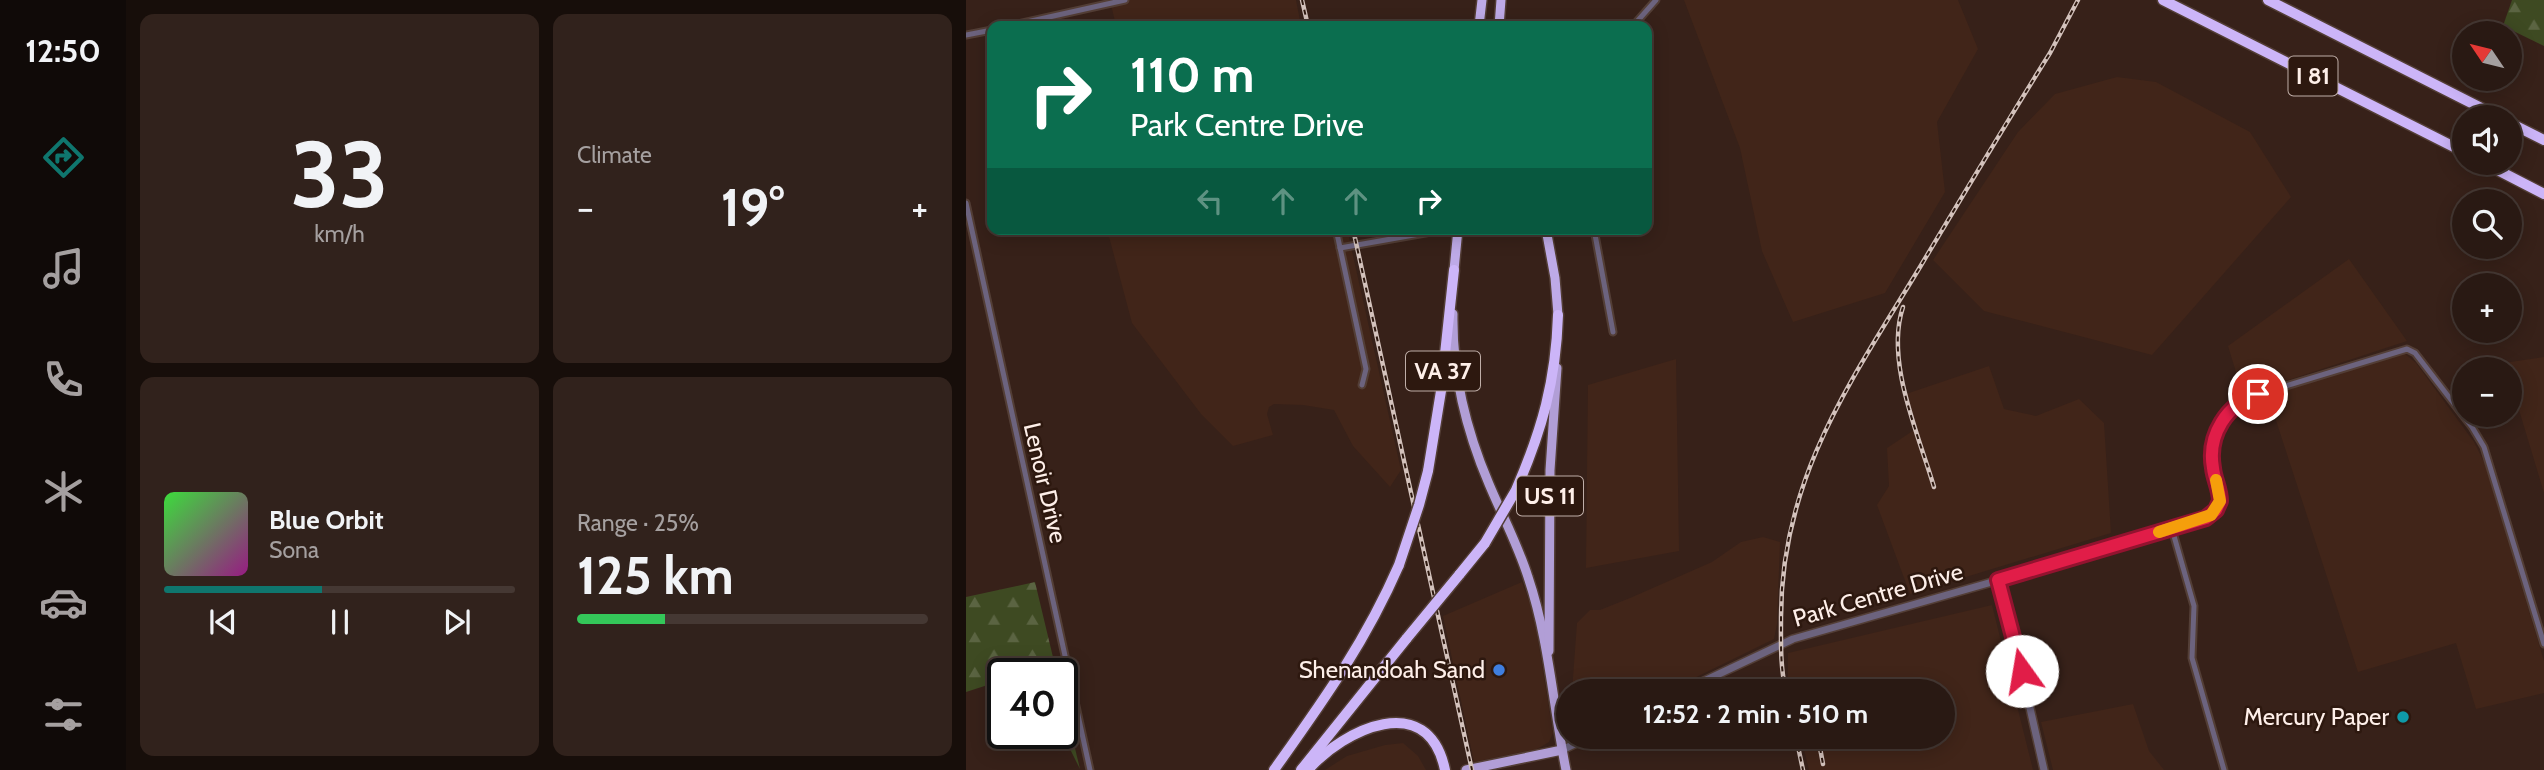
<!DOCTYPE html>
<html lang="en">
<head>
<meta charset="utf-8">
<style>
	:root { --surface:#291913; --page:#31221c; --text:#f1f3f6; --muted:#a5a0a0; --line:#453833; --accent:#0f766e }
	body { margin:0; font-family:Cabin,sans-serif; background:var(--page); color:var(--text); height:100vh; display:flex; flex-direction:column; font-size:26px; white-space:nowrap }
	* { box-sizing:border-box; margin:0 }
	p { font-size:23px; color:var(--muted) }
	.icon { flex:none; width:38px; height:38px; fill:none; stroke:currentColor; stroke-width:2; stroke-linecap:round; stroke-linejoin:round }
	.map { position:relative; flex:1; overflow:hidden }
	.sheet { display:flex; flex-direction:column; gap:14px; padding:14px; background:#170e0a; width:840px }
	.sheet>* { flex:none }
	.hud { position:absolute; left:21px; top:21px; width:665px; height:214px; border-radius:14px; box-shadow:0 4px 18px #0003,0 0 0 2px var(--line); background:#0b6e4f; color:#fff; overflow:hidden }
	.needle { width:46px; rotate:305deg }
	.fabs { position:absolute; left:1486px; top:21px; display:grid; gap:14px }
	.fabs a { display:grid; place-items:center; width:70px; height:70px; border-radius:50%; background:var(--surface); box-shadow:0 4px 18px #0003,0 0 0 2px var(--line); font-size:35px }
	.speed { position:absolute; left:21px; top:658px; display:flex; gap:14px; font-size:35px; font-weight:700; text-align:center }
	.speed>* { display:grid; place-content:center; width:91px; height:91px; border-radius:50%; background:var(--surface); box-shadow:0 4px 18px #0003,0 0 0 2px var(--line); line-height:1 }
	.speed .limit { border:4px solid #111; border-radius:10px; background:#fff; color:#111 }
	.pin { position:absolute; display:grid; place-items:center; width:60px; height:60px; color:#fff; margin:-30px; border:4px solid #fff; border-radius:50%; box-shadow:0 2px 7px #0007 }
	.me { position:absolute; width:77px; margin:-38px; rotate:347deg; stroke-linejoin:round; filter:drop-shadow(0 0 5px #0008) }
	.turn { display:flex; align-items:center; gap:24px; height:147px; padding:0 28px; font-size:32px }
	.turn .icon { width:91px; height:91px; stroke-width:2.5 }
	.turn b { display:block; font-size:49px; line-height:60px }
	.lanes { display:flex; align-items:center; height:66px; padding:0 28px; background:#0003; justify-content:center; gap:35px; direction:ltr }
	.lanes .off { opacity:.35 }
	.big { font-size:52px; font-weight:700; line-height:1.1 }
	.sheet .card { flex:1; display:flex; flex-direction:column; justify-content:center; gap:10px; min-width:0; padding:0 24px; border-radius:14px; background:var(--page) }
	.sheet .dial { align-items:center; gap:0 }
	.dial b { font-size:91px; line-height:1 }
	.song { display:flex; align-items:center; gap:21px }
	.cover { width:84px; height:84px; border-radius:10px; background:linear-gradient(135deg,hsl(120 70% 55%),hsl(310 70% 35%)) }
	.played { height:7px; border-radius:4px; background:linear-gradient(90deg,var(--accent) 45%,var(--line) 45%) }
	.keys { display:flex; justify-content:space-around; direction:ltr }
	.heat { display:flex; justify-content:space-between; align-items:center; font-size:38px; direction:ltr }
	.charge { height:10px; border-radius:5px; background:linear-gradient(90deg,#34c759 25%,var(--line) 0) }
	.sheet .tiles { flex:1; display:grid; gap:14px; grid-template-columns:repeat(2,1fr) }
	.trip { position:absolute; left:590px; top:679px; width:399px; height:70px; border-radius:35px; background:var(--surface); box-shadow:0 4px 18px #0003,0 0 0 2px var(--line); font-weight:700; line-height:70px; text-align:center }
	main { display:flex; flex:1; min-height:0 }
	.tabs { display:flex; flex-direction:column; width:126px; justify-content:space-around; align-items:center; background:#100a08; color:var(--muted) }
	.tabs .icon { width:49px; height:49px }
	.tabs .active { color:var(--accent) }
	.tabs b { font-size:32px; color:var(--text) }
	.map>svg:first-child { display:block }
	.built { fill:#412519 }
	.forest { fill:url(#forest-firs) }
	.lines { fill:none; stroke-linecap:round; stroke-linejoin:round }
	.minor-casing { stroke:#533e36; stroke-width:9 }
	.tertiary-casing { stroke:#533e36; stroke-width:10 }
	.primary-casing { stroke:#533e36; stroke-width:12 }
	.trunk-casing { stroke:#533e36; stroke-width:12 }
	.motorway-casing { stroke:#533e36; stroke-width:13 }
	.minor { stroke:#6c637e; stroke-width:5 }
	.tertiary { stroke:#6c637e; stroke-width:7 }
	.primary { stroke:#b19ed6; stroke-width:9 }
	.trunk { stroke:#beaae7; stroke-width:9 }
	.motorway { stroke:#ccb5f8; stroke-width:10 }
	.rail-casing { stroke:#d3c2bc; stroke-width:4.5 }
	.rail { stroke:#2d180f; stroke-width:2; stroke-dasharray:5; stroke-linecap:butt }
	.motorway-bridge-casing { stroke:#533e36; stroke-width:13; stroke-linecap:butt }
	.motorway-bridge { stroke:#ccb5f8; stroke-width:10 }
	.route-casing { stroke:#92132f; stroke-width:18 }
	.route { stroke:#e11d48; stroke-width:12 }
	.slow { stroke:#f59e0b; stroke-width:12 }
	.shop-dot { fill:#3f7fe0; stroke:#2d180f; stroke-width:2.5 }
	.culture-dot { fill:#0f9aa8; stroke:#2d180f; stroke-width:2.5 }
	.labels { text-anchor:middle; stroke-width:5; stroke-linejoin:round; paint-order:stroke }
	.shield { fill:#2d180f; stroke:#bfaea8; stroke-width:2 }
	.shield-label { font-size:23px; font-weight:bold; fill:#feefe9 }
	.street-label { font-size:24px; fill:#feefe9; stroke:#2d180f }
	.poi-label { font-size:24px; fill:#feefe9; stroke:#2d180f; text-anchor:end }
</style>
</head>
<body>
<main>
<nav class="tabs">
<b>12:50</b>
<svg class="icon active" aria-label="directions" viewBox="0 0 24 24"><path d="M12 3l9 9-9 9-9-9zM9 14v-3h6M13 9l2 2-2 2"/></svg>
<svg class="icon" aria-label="music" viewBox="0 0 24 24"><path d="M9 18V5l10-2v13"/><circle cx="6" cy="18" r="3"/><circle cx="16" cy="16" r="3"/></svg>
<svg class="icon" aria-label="phone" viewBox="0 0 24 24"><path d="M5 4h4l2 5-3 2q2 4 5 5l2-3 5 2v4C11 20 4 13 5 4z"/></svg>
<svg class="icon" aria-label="climate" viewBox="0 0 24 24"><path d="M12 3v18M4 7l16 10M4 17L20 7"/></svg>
<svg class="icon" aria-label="car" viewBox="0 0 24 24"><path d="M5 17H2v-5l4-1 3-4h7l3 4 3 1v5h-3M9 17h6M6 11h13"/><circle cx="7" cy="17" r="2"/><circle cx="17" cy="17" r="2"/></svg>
<svg class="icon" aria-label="filters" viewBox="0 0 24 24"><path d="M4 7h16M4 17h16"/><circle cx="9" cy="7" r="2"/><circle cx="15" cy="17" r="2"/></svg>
</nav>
<section class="sheet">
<div class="tiles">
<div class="card dial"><b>33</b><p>km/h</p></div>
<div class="card"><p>Climate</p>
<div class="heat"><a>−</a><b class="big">19°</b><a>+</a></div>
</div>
<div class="card">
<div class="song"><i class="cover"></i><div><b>Blue Orbit</b><p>Sona</p></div></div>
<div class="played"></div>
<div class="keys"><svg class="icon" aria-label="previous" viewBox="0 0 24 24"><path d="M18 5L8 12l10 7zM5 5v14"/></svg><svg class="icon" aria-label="pause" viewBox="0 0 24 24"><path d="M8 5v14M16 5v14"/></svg><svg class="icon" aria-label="next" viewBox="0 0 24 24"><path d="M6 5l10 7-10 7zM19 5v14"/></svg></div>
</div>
<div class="card"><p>Range · 25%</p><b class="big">125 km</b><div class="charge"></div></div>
</div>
</section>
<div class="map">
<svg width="1578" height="770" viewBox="0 0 1578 770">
	<defs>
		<pattern id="forest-firs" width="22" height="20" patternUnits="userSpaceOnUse" patternTransform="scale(1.75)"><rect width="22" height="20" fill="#3e4a22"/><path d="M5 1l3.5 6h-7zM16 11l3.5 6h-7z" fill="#5b6442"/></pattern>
	</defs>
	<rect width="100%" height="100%" fill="#372119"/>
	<!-- built -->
	<g class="built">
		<polygon points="144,0 330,0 335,26 150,26"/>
		<polygon points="718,0 992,0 1012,49 971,122 979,192 919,293 827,322 796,251 774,148"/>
		<polygon points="1151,77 1190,82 1284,132 1325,197 1186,355 1018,311 967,260 1052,132 1089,94"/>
		<polygon points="141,229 381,229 435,470 424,487 387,446 368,410 337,405 308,404 303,407 301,414 307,435 267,446 235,414 166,323"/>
		<polygon points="1383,259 1441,341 1277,395 1262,346"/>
		<polygon points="1438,353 1450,363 1508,442 1519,464 1578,661 1578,693 1510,709 1490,643 1392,672 1302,396"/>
		<polygon points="1578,357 1578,493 1544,380 1544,369 1540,369 1538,363"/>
		<polygon points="710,359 713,551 620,568 622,385"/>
		<polygon points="1023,366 1038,409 1070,416 1113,399 1138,423 1145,533 944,594 911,505 923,486 921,448 951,428 937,395"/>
		<polygon points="797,537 814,542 811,624 808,639 702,691 606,691 611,623 624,610 634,610 664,598 746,562 775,542"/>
		<polygon points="556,582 568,615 587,733 583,742 571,749 508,762 477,616"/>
		<polygon points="1026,605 1067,770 843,770 835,737 976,737 976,691 825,691 822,679 822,653"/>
		<polygon points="1167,704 1183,751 1198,770 1087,770 1075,722"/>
		<polygon points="437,743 452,756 460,770 359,770 381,756 419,745"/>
	</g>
	<!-- forest -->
	<g class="forest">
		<polygon points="1546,0 1578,0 1578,46 1537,26"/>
		<polygon points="69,582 91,674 37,674 37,680 0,692 0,597"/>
		<polygon points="96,695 114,769 96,733"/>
	</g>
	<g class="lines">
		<!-- minor casing -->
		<g class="minor-casing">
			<g id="minor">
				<polyline points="43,26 159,0"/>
				<polyline points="667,26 690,0"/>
				<polyline points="0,35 26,30"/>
				<polyline points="0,203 124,770"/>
				<polyline points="370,229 400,369 396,385"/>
				<polyline points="628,229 647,332"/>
				<polyline points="374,248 482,229"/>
				<polyline points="1206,529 1228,606 1226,658 1258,770"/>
				<path d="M1033 580 1245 515 1254 501C1254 489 1248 479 1247 468 1241 437 1259 410 1287 396L1441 349 1449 353 1506 427 1518 447 1578 644"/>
			</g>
		</g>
		<!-- tertiary casing -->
		<g class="tertiary-casing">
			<g id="tertiary">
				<polyline points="717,691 827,639 1033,580 1038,593 1078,770"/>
				<polyline points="596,750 623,737"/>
			</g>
		</g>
		<!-- primary casing -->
		<g class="primary-casing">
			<g id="primary">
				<path d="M487 314C486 373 500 430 523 484 536 515 552 545 562 577 583 639 587 706 600 770"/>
				<polyline points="583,651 584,470 591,368"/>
				<polyline points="500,770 596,750"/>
			</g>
		</g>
		<!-- trunk casing -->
		<g class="trunk-casing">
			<g id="trunk">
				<polyline points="513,26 516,0"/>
				<polyline points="533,26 535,0"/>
				<polyline points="580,229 589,278 592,315"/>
				<polyline points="488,270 492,229"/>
			</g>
		</g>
		<!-- motorway casing -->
		<g class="motorway-casing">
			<g id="motorway">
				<polyline points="1197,0 1498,152"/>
				<polyline points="1302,0 1533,117"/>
				<polyline points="1544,123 1578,140"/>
				<polyline points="1518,163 1578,194"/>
				<polyline points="462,471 475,391 488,270"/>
				<path d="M550 490C576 430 590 381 592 315"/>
				<polyline points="493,575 519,543"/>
				<path d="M308 770C357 701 399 643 433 565"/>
				<polyline points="335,770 441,638"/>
				<path d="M342 770C378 729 462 689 479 770"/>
			</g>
		</g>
		<!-- minor -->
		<use href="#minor" class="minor"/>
		<!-- tertiary -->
		<use href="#tertiary" class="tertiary"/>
		<!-- primary -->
		<use href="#primary" class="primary"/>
		<!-- trunk -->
		<use href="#trunk" class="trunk"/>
		<!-- motorway -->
		<use href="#motorway" class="motorway"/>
		<!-- rail casing -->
		<g class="rail-casing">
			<g id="rail">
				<polyline points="336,0 342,26"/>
				<polyline points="387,229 506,770"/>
				<path d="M937 307C919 361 952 433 968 487"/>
				<path d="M820 691C814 667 815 642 815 617 815 478 885 381 954 267 997 195 1040 123 1084 53L1112 0"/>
				<polyline points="830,737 837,770"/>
				<polyline points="854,748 857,764"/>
			</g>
		</g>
		<!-- rail -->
		<use href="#rail" class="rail"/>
		<!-- motorway-bridge casing -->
		<g class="motorway-bridge-casing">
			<g id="motorway-bridge">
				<polyline points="519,543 550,490"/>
				<polyline points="433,565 453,505 462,471"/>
				<polyline points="441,638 493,575"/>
			</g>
		</g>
		<!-- motorway-bridge -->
		<use href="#motorway-bridge" class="motorway-bridge"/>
	</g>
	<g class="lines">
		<!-- route casing -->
		<g class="route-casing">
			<path id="route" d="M1056 671 1032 580 1240 518 1250 510 1254 501C1254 489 1248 479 1247 468 1241 435 1261 404 1292 394"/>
		</g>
		<!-- route -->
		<use href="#route" class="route"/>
		<!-- slow -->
		<polyline class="slow" points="1193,532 1245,515 1254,501 1250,480"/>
	</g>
	<!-- markers -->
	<circle class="shop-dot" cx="533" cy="670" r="7"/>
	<circle class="culture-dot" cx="1437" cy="717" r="7"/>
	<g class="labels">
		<!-- shield labels -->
		<g class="shield">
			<rect x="1322.5" y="56.5" width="49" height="39" rx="5"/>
			<rect x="440" y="351.5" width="74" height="39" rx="5"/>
			<rect x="551" y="476.5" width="66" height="39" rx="5"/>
		</g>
		<g class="shield-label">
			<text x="1347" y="84">I 81</text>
			<text x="477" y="379">VA 37</text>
			<text x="584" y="504">US 11</text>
		</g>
		<!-- street labels -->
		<g class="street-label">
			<text transform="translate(79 483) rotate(77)" y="8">Lenoir Drive</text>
			<text transform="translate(912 595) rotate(-16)" y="8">Park Centre Drive</text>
		</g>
		<!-- poi labels -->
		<g class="poi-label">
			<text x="519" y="678">Shenandoah Sand</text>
			<text x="1423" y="725">Mercury Paper</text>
		</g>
	</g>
</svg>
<div class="fabs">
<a><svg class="needle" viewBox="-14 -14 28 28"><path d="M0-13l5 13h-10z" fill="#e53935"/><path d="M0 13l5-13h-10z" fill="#a5a0a0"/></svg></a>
<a><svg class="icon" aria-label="sound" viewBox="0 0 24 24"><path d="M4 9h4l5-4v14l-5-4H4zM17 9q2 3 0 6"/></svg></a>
<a><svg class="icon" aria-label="search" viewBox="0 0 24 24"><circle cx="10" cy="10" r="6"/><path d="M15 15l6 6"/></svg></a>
<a>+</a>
<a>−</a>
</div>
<div class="speed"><div class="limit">40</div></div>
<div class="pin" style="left:1292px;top:394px;background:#d93025"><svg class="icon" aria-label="arrive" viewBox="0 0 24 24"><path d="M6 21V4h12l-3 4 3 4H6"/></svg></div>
<svg class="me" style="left:1056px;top:671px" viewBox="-20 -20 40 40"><circle r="19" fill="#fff"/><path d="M0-13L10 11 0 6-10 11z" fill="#e11d48"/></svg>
<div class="trip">12:52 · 2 min · 510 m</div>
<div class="hud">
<div class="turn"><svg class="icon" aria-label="right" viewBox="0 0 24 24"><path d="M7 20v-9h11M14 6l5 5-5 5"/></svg><div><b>110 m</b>Park Centre Drive</div></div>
<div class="lanes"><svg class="icon off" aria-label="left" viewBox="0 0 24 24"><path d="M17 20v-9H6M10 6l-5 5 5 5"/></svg><svg class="icon off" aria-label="ahead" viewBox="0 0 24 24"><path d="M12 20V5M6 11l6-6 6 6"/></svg><svg class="icon off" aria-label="ahead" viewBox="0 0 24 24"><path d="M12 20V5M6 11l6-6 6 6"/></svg><svg class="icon" aria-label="right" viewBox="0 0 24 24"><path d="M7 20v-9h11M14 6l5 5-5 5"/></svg></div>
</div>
</div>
</main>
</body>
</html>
